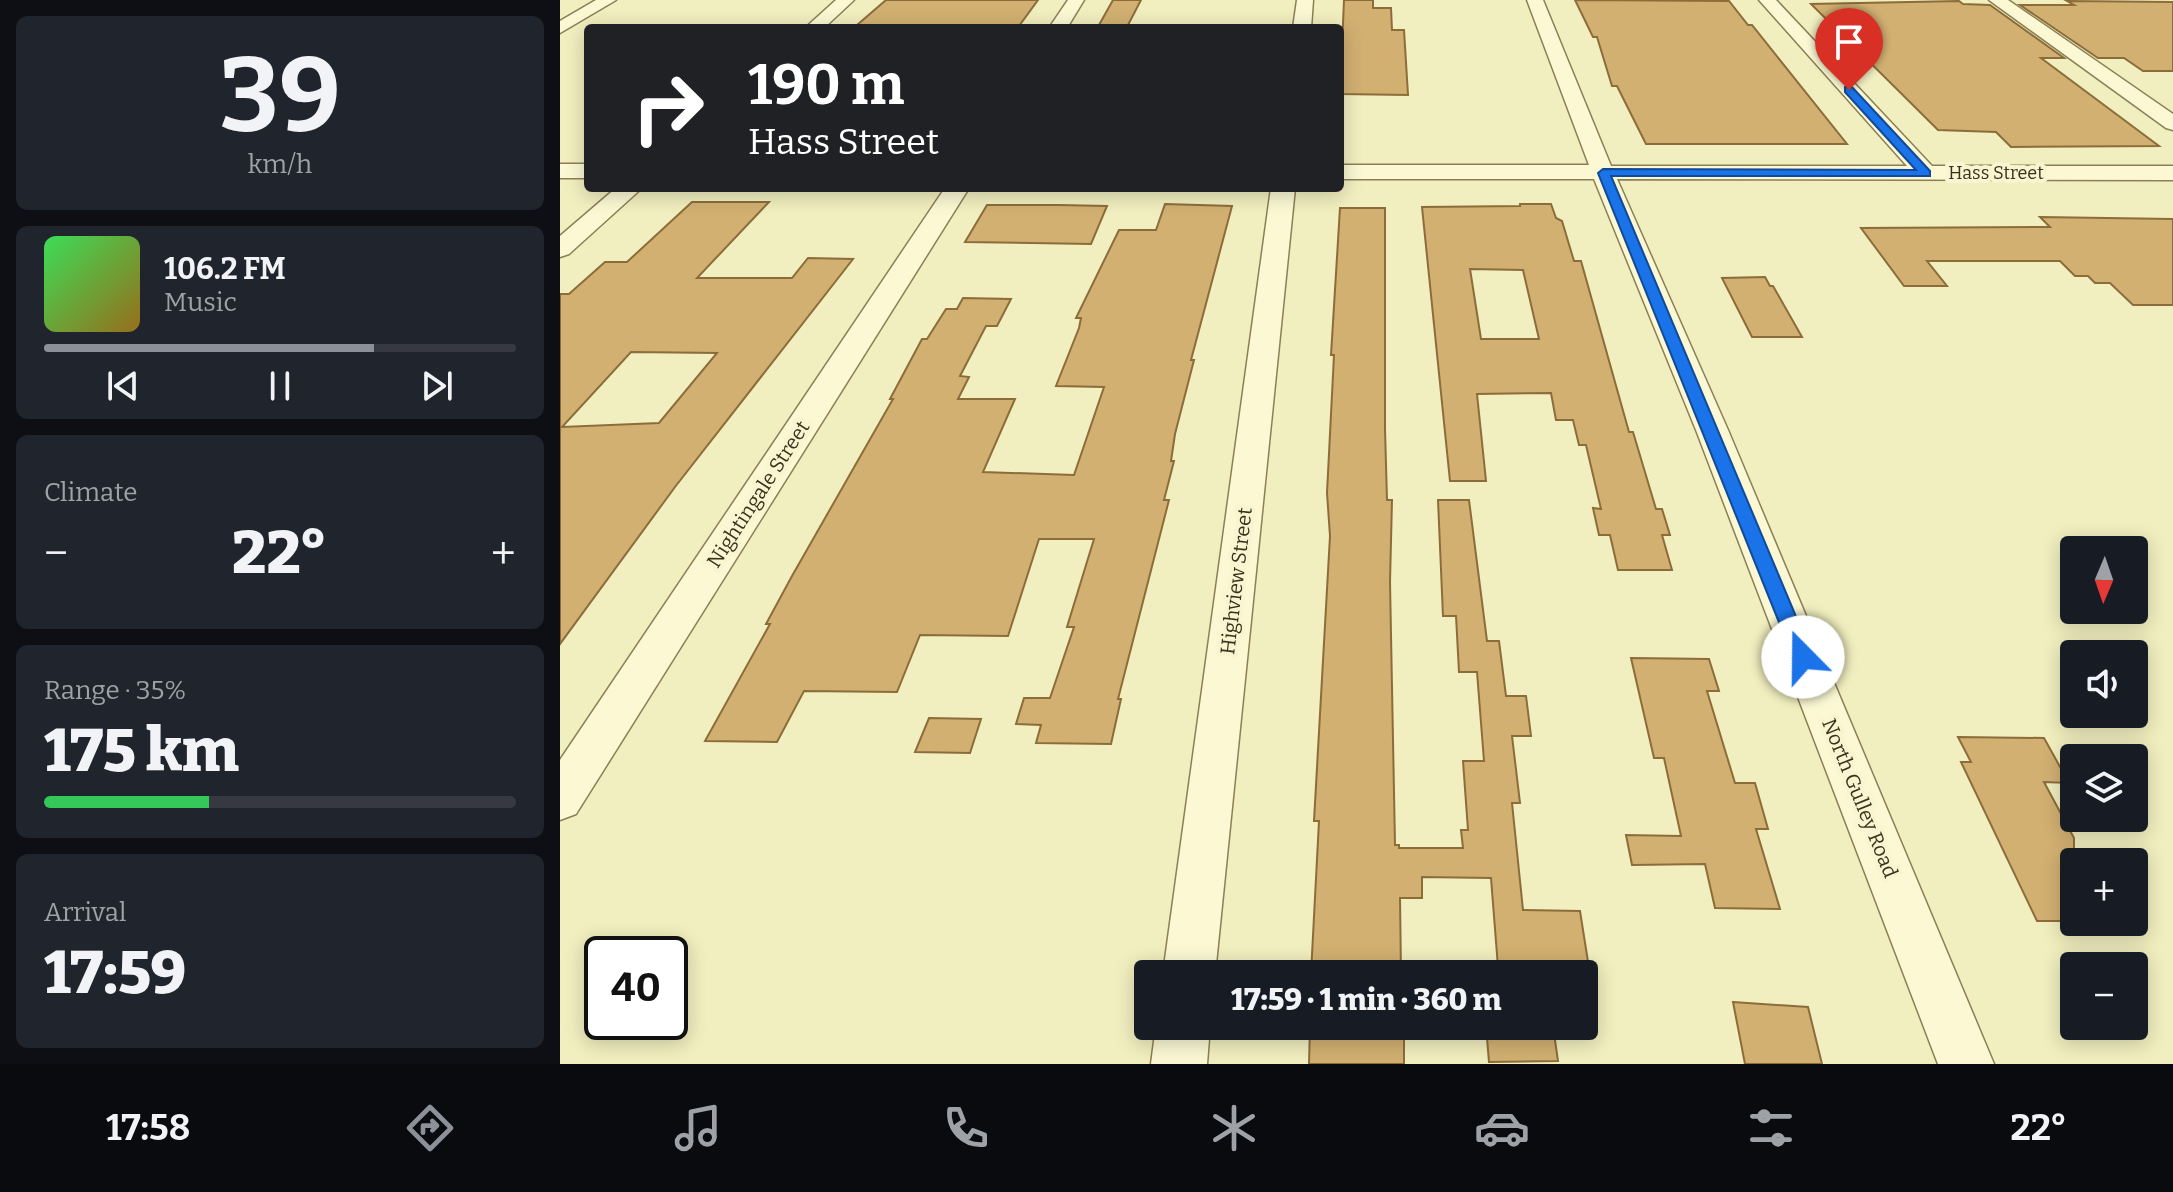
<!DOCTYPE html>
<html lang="en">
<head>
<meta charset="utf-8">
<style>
	:root { --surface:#171b24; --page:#20242c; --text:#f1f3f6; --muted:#9ea1a6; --line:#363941; --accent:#8c9099 }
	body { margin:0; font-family:Bitter,serif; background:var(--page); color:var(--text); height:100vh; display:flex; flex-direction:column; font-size:30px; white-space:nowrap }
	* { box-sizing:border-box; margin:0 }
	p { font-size:26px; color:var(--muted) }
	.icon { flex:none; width:44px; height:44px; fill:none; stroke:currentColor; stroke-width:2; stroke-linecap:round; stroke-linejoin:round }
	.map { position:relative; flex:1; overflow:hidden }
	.panel { display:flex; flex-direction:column; gap:16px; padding:16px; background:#0d0f14; width:560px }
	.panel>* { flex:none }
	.guide { position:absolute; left:24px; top:24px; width:760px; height:168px; border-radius:8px; box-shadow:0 4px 20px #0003; background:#202124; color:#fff; overflow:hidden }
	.needle { width:52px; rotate:182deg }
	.fabs { position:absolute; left:1500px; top:536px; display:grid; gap:16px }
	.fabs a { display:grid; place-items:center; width:88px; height:88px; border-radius:8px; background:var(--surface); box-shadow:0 4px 20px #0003; font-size:40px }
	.speed { position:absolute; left:24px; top:936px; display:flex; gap:16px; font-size:40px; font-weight:700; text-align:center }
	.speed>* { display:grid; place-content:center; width:104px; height:104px; border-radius:50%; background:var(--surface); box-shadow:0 4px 20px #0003; line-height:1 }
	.speed .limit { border:4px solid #111; border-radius:12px; background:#fff; color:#111 }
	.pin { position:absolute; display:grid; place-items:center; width:68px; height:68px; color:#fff; margin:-82px -34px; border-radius:50% 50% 50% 0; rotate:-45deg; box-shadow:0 0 8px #0007 }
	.pin .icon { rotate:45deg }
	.me { position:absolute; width:88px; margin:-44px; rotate:338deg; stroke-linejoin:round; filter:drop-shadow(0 0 6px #0008) }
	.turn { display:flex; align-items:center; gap:28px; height:168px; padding:0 32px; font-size:36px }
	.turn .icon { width:104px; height:104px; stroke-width:2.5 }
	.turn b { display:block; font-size:56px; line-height:68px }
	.big { font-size:60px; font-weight:800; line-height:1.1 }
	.panel .tile { flex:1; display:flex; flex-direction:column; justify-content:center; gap:12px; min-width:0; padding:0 28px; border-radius:12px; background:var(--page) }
	.panel .dial { align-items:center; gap:0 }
	.dial b { font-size:104px; line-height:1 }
	.song { display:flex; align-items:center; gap:24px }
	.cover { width:96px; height:96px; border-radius:12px; background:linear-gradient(135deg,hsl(130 70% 55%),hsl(40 70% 35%)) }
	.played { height:8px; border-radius:4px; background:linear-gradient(90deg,var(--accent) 70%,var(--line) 70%) }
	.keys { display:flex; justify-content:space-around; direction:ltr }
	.heat { display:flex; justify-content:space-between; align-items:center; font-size:44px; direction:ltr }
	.charge { height:12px; border-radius:6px; background:linear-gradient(90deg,#34c759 35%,var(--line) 0) }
	.trip { position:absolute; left:574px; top:960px; width:464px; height:80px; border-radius:8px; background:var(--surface); box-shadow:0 4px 20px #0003; font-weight:800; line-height:80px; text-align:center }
	.tabs { display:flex; height:128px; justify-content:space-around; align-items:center; background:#090b0e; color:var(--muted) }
	.tabs .icon { width:56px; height:56px }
	.tabs .current { color:var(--accent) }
	.tabs b { font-size:36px; color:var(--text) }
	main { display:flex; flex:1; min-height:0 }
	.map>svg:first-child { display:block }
	.building { fill:#d2b072; stroke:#8c6d3a; stroke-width:2; fill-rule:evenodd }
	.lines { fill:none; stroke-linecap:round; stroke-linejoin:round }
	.minor-casing { stroke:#8b7f56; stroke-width:3 }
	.minor { fill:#fbf8d3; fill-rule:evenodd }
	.route { fill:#1a73e8; stroke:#114b97; stroke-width:2 }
	.labels { text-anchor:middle; stroke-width:8; stroke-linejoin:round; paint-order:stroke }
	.far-street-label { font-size:18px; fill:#3a311c; stroke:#f8f5d0 }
	.street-label { font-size:20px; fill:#3a311c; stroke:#f8f5d0 }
</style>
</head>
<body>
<main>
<section class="panel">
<div class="tile dial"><b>39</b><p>km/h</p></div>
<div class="tile">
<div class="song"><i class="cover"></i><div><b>106.2 FM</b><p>Music</p></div></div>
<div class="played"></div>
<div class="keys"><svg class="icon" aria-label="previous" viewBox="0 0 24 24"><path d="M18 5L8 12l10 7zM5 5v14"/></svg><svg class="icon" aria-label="pause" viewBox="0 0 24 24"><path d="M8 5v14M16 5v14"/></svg><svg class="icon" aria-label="next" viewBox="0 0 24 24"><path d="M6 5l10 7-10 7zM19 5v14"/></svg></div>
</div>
<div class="tile"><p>Climate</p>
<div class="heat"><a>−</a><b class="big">22°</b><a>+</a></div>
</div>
<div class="tile"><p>Range · 35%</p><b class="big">175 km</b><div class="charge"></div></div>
<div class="tile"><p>Arrival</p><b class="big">17:59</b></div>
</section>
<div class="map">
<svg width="1613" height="1064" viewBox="0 0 1613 1064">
	<rect width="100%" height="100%" fill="#f1eebf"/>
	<!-- building -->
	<g class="building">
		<polygon points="326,0 478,0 459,26 297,25"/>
		<polygon points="553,0 581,0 568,25 539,25"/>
		<polygon points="784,0 813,0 813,8 831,8 832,30 844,30 848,95 780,94"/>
		<polygon points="1015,0 1169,1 1188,25 1192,25 1287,144 1086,144 1057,86 1052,86 1037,37 1033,37"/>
		<polygon points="1399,1 1403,4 1430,5 1504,58 1481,58 1599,146 1451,147 1436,132 1378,130 1251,4"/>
		<polygon points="1507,1 1613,2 1613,71 1583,71 1564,58 1538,58 1460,5 1514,5"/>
		<path d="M132 202H209L137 278H232L248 258 293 259 115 487 0 644V294H9L45 262H67ZM71 352 157 353 99 423 2 427Z"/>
		<polygon points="605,204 672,206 631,360 634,360 615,434 611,461 614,461 604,500 609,500 558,699 561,699 551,744 476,743 481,725 456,724 464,698 490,698 514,627 507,627 534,539 479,539 448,636 360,635 337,692 244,691 217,742 145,741 210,624 206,624 232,576 333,399 330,399 362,339 367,339 386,309 397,309 403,298 451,299 437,326 426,326 400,376 409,377 398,399 455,399 423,472 514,475 544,387 496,386 519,328 521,318 516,318 559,230 596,230"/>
		<path d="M960 204H991L996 218 1002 221 1014 261H1021L1069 432H1073L1096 509H1102L1110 535H1102L1112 570H1058L1050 535H1039L1033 508 1041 509 1026 445H1019L1013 420H996L991 393 917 394 926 481H890L862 207 960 206ZM910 269 963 270 979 339H921Z"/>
		<polygon points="427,205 499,205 547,206 531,244 405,242"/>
		<polygon points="780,208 825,208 825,429 827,500 832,500 830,582 835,845 839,845 839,848 903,848 901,830 908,830 903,761 924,761 917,672 899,672 896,616 883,616 878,500 909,500 927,641 939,641 946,696 966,696 971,736 952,736 960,803 952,803 963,910 1020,911 1029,968 938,967 931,878 862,877 862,898 840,898 841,974 751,974 759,821 754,821 770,536 767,493 774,355 771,355"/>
		<polygon points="1480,217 1613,219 1613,305 1573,305 1550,283 1535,283 1528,276 1515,276 1500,261 1367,261 1387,286 1344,286 1301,228 1490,227"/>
		<polygon points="1205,277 1210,286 1213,286 1242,337 1192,337 1162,278"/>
		<polygon points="1071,658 1149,659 1159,691 1147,691 1175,783 1195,783 1208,829 1196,829 1220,909 1155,908 1145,864 1072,865 1066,835 1121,836 1104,758 1094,758"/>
		<polygon points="369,718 421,719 410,753 355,752"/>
		<polygon points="1398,737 1484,738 1509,783 1484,782 1514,838 1514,921 1477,921 1401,762 1411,762"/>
		<polygon points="1173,1002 1248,1007 1262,1064 1185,1064"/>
		<polygon points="750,1026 844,1026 844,1064 749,1064"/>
		<polygon points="926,1026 993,1026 998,1061 929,1062"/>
	</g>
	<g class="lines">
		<!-- minor casing -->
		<g class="minor-casing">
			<g id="minor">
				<polygon points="36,0 56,0 0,33 0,21"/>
				<polygon points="276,0 294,0 264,28 245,28"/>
				<polygon points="508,0 524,0 507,28 489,28"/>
				<polygon points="737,0 753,0 751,28 733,28"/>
				<polygon points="967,0 983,0 1051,166 1347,166 1199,0 1216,0 1372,166 1613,166 1613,180 1057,179 1168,430 1434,1064 1378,1064 1136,430 1034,179 780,179 780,165 1029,165"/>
				<polygon points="1429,0 1448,0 1613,114 1613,130 1606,128"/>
				<rect x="0" y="164" width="28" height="14"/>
				<polygon points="56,188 82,188 9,254 0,257 0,236"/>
				<polygon points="385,188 409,188 16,814 0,820 0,760"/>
				<polygon points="711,188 735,188 655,974 603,974"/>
				<polygon points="596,1026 650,1026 647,1064 591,1064"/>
			</g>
		</g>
		<!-- minor -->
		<use href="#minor" class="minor"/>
	</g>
	<!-- route -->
	<polygon class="route" points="1285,87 1292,87 1370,171 1370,176 1051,176 1253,657 1250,663 1243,666 1236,663 1233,657 1038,173 1043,169 1356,170 1285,92"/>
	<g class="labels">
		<!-- far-street labels -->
		<g class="far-street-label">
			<text x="1436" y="179">Hass Street</text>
		</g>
		<!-- street labels -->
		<g class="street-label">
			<text transform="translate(198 494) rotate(-57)" y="7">Nightingale Street</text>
			<text transform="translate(676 581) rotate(-83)" y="7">Highview Street</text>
			<text transform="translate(1300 798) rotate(68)" y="7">North Gulley Road</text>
		</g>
	</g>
</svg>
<div class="fabs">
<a><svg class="needle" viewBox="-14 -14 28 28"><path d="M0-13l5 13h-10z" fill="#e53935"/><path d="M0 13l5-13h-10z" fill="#9ea1a6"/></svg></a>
<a><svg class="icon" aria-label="sound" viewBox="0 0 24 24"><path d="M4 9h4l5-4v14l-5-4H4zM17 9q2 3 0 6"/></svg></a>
<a><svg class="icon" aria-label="layers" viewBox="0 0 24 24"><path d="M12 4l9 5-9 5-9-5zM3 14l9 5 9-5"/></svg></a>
<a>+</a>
<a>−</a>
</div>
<div class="speed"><div class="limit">40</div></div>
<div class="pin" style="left:1289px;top:90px;background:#d93025"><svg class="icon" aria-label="arrive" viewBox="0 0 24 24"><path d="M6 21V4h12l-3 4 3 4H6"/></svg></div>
<svg class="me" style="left:1243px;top:657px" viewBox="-20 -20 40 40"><circle r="19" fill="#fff"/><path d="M0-13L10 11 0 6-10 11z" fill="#1a73e8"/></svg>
<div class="trip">17:59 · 1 min · 360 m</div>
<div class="guide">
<div class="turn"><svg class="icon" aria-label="right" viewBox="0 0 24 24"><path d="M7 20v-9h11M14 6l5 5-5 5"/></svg><div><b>190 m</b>Hass Street</div></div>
</div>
</div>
</main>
<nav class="tabs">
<b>17:58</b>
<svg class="icon current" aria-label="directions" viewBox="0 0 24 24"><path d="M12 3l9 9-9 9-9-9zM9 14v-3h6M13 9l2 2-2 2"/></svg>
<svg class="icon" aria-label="music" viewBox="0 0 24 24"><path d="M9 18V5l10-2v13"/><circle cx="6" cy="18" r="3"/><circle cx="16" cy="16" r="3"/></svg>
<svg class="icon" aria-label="phone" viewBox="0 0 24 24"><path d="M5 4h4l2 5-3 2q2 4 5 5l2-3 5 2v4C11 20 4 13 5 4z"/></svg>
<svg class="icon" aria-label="climate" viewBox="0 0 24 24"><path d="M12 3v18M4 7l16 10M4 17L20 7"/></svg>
<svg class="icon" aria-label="car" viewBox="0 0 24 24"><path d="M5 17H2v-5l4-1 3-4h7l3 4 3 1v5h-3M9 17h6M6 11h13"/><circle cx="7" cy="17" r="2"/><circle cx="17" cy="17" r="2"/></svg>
<svg class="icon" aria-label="filters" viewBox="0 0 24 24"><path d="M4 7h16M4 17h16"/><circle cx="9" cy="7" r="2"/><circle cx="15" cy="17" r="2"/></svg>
<b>22°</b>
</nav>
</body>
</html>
